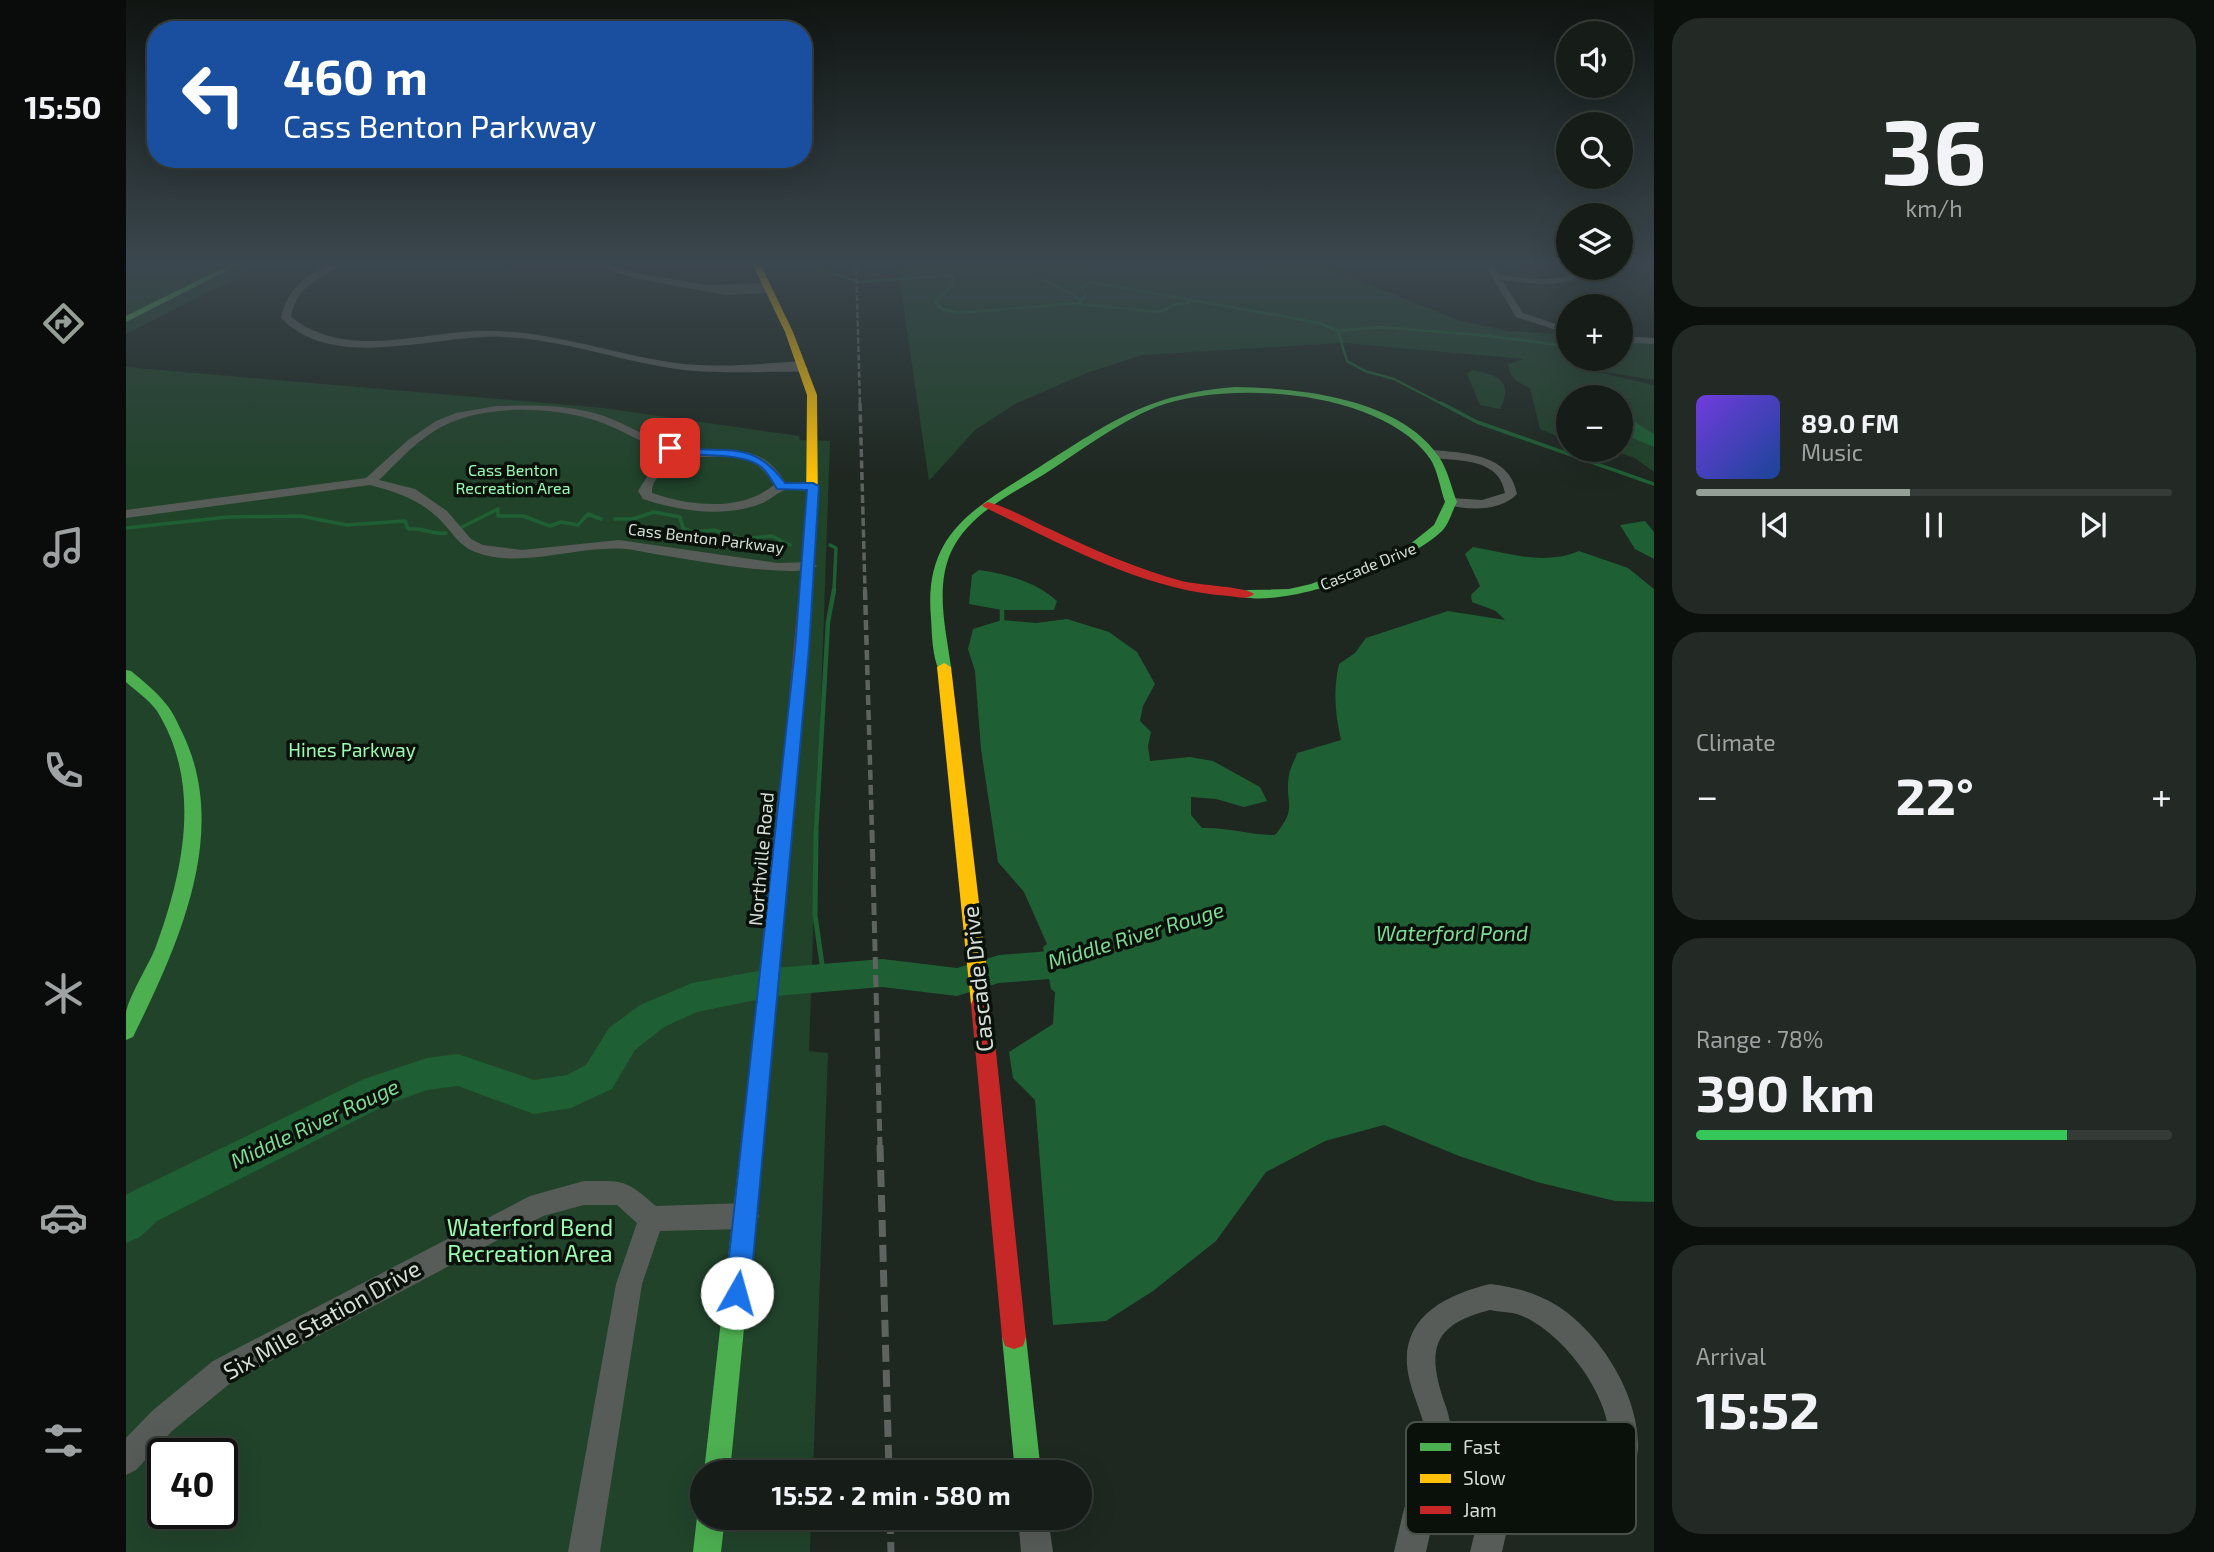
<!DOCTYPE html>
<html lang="en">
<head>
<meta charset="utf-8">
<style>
	:root { --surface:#161d18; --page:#232a25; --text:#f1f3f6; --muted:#9ea2a2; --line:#353b37; --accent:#959f97 }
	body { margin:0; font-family:"Exo 2",sans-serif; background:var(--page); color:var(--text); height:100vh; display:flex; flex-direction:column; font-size:26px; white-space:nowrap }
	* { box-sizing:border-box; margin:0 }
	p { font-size:23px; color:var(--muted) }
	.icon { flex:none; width:38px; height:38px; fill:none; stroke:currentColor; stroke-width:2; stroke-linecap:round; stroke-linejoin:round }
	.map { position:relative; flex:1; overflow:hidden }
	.details { display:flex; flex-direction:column; gap:18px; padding:18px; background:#0c100d; width:560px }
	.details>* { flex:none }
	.top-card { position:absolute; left:21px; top:21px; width:665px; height:147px; border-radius:28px; box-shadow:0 7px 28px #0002,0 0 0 2px var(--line); background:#1a4fa0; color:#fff; overflow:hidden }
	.buttons { position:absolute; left:1430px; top:21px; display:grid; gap:14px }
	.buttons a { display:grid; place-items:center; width:77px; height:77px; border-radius:50%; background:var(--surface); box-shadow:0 7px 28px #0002,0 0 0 2px var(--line); font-size:35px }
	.speed { position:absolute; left:21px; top:1438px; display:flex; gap:14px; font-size:35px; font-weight:700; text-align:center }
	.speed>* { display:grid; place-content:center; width:91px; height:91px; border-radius:50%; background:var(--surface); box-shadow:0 7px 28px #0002,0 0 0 2px var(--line); line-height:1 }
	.speed .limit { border:4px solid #111; border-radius:10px; background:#fff; color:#111 }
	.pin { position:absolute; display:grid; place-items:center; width:60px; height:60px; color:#fff; margin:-30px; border-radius:14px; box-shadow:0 4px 10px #0006 }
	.me { position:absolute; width:77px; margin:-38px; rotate:7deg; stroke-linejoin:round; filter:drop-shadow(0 0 5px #0008) }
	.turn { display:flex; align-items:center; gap:24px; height:147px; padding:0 21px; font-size:32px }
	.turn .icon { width:91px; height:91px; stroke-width:2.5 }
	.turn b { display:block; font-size:49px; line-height:60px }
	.big { font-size:52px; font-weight:700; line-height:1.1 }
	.details .widget { flex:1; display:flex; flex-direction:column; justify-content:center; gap:10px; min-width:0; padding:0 24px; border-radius:28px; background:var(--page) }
	.details .dial { align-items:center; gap:0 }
	.dial b { font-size:91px; line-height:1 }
	.song { display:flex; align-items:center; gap:21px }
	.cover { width:84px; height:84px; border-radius:10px; background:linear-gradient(135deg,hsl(260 70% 55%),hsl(220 70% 35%)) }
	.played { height:7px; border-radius:4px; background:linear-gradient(90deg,var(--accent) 45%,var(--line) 45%) }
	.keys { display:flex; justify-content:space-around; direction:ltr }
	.heat { display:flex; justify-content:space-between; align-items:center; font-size:38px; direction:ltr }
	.charge { height:10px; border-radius:5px; background:linear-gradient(90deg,#34c759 78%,var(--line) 0) }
	.trip { position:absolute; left:564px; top:1460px; width:402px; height:70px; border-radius:35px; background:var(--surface); box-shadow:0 7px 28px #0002,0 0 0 2px var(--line); font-weight:700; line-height:70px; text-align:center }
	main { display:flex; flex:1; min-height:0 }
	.menu { display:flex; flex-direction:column; width:126px; justify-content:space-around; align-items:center; background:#090c0a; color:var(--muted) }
	.menu .icon { width:49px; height:49px }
	.menu .current { color:var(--accent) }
	.menu b { font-size:32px; color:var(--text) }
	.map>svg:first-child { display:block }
	.green { fill:#21432a; fill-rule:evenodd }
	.water { fill:#1e6033 }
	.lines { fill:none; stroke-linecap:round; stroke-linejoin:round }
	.stream-far3 { stroke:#1e6033; stroke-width:2.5 }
	.stream-far2 { stroke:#1e6033; stroke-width:3.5 }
	.stream-far1 { stroke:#1e6033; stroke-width:4.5 }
	.stream { stroke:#1e6033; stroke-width:5 }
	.river { fill:#1e6033; fill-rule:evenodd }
	.street { fill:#585c58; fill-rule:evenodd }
	.fast { fill:#4caf50; fill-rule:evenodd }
	.slow { fill:#ffc107; fill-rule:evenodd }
	.jam { fill:#c62828; fill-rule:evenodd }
	.rail-far4 { stroke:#5f6360; stroke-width:2.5; stroke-dasharray:6 2.5; stroke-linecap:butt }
	.rail-far3 { stroke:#5f6360; stroke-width:3.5; stroke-dasharray:8 3.5; stroke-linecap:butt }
	.rail-far2 { stroke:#5f6360; stroke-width:4.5; stroke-dasharray:10 5; stroke-linecap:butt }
	.rail-far1 { stroke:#5f6360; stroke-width:5; stroke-dasharray:12 6; stroke-linecap:butt }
	.rail { stroke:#5f6360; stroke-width:7; stroke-dasharray:17 8; stroke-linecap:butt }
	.route { fill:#1a73e8; stroke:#114b97; stroke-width:2 }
	.labels { text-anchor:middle; stroke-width:7; stroke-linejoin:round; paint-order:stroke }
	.far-park-label { font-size:16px; fill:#9bfab1; stroke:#0a110b }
	.far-street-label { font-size:16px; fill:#d5dfd7; stroke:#0a110b }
	.park-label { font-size:19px; fill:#9bfab1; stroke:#0a110b }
	.street-label { font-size:19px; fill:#d5dfd7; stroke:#0a110b }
	.water-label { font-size:21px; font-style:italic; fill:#7edc95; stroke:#0a110b }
	.near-street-label { font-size:23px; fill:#d5dfd7; stroke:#0a110b }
	.near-park-label { font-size:23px; fill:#9bfab1; stroke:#0a110b }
	.key { fill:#0a110b; stroke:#474f48; stroke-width:2 }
	.key-label { font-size:19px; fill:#d5dfd7 }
</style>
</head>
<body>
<main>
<nav class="menu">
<b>15:50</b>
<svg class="icon current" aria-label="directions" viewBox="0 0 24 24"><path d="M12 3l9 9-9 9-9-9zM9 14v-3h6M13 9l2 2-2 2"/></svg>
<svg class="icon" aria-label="music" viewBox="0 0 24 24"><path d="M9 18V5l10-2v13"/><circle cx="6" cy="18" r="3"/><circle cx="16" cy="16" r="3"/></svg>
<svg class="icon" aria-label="phone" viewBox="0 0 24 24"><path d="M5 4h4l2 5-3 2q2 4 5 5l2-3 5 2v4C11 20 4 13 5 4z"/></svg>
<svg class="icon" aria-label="climate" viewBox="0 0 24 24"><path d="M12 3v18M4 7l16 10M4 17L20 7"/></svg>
<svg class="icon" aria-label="car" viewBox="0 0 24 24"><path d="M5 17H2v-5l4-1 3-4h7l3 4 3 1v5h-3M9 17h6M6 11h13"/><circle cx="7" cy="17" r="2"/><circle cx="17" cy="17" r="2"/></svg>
<svg class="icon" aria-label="filters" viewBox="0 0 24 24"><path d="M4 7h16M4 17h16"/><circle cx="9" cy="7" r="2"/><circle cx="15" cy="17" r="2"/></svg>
</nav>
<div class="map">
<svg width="1528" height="1552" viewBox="0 0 1528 1552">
	<rect width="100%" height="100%" fill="#1e2720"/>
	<!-- green -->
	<g class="green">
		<polygon points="0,261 143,261 0,334"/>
		<path d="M803 261H1185L1331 320 1382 331 1442 335V359H1494L1495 339 1528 342V380L1449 367 1528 385V472L1509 458 1485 450H1494V397H1442V441L1414 429 1404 388C1393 383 1383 378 1382 364L1398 359 1217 343 1016 355 961 373 891 403 849 430 803 481 772 269Z"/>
		<path d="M0 367 477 408 673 436 674 440 704 441 683 1051 702 1053 687 1472H576V1517H685L684 1552H0ZM37 1454H96V1514H37Z"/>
		<path d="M1346 370C1372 374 1388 382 1374 409L1354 405 1341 374Z"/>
	</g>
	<!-- water -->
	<g class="water">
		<polygon points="1494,413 1528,434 1528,447 1495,433"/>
		<polygon points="1519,521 1528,532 1528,559 1509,549 1494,525"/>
		<path d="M1347 547C1383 553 1417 566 1453 551L1502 568 1528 589V1202L1489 1201 1411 1182 1333 1156 1258 1125 1199 1141 1140 1172 1090 1241 1027 1291 980 1321 927 1325 909 1100 887 1078 883 1052 927 1024 929 992 925 989 917 947 921 944 898 892 872 862 855 749 849 671 842 649 847 629 876 620 910 623 941 619 983 632 1011 652 1029 684 1017 706 1014 721 1025 732 1022 746 1024 761 1064 757 1087 761 1134 787 1141 801 1118 807 1090 799 1065 797V815L1076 828C1101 827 1123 835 1149 835 1173 806 1158 805 1163 775 1164 768 1169 760 1171 753L1215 740C1209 713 1207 691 1213 664L1229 653 1240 638 1322 611 1379 620 1370 611 1346 602 1345 595 1354 586 1339 554Z"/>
		<path d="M853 570C881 574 910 582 931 601L928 610H876L843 604 846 575Z"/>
	</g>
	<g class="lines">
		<!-- stream-far3 -->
		<g class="stream-far3">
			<polyline points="669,261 733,282 826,275 827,284 809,302 816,309 831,313 952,303 960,296 955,287 965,282 1194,323 1212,331 1221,361 1239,371 1268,379 1318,405"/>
			<polyline points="891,261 906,266"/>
			<polyline points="907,261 905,273 956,300"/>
			<polyline points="824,263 905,273"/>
			<polyline points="906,265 957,266"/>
			<polyline points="953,304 1034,312 1050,304 1063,303"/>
			<polyline points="1212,331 1252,327 1366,336"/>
			<polyline points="1363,336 1442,346"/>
		</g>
		<!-- stream-far2 -->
		<g class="stream-far2">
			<polyline points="1315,403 1351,422 1528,484"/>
			<polyline points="489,519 507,519 528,512 554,517 557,528 567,532 588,530 616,539 646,536 664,545"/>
			<path d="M0 528 102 517 175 516 220 525 279 521 282 529C296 527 306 535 320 533"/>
			<polyline points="334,528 372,509 372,516 397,516 424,526 435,522 452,525 462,514 475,519"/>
			<polyline points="704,545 710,548 708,591"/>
		</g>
		<!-- stream-far1 -->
		<g class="stream-far1">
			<polyline points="876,610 876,620"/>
			<polyline points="690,833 702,622 708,590"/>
		</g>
		<!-- stream -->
		<polyline class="stream" points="690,831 689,915 698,978"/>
		<!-- river -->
		<polygon class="river" points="923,951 935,955 940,965 935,975 923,979 873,983 831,996 756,987 649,996 571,1012 538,1027 509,1050 486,1089 445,1108 408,1114 332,1086 301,1090 262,1104 31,1221 14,1237 0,1243 0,1195 3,1193 238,1079 301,1058 332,1054 408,1080 441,1075 460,1065 483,1028 514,1005 566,983 649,968 756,959 831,968 873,955"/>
		<!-- street -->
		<g class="street">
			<path d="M212 261H223C198 278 171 282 165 317 219 359 287 334 349 331 416 328 478 352 543 362 587 369 631 364 675 361L682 369 677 372C633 371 587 375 544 368 488 359 433 339 376 337 309 334 208 373 155 318 161 287 184 272 212 261Z"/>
			<polygon points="459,261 471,261 509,273 582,285 638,283 645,290 641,293 599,295 508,278"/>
			<path d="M1357 261H1365L1373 275C1398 277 1432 287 1452 268H1461C1442 292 1404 283 1376 280L1397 313 1442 328V334L1390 317Z"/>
			<polygon points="1494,336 1528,338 1528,344 1494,342"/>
			<path d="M370 406C406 405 443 404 478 416 503 425 526 441 553 447 596 458 630 435 659 482H687L693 486C683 494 668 485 657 491 649 494 643 501 634 504 597 518 553 511 517 499L512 491 526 469 553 455C522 448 497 429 468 420 422 406 351 404 310 430 288 443 271 463 253 480L289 489 321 511 345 539 357 545 396 550 493 540 652 563 684 562 691 566C673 582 537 555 507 550 457 542 398 571 349 552 331 545 324 528 310 516 290 498 269 492 244 485L0 518V510L240 478 282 440 310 421 330 413ZM569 457C605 458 627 450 648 485 615 512 564 506 526 493 525 473 552 462 569 457Z"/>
			<path d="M1306 450C1340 453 1384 454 1391 494 1374 512 1343 510 1321 505V499L1325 498 1356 500 1379 493C1373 456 1330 462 1302 457V451Z"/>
			<path d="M458 1181C498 1181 499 1179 530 1206L620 1203 629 1207 633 1216 629 1225 620 1229 534 1231 516 1284 474 1552H442L490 1284 511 1223 491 1205H458L417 1216 107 1381 46 1431 10 1470 0 1475V1438L26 1411 87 1361 404 1196Z"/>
			<path d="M1364 1284C1388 1287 1409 1292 1430 1305 1474 1332 1514 1396 1512 1449 1511 1464 1500 1480 1494 1494 1456 1510 1426 1518 1386 1507L1376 1552H1344L1358 1495 1322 1468 1312 1498 1300 1552H1268C1273 1531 1277 1510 1284 1489 1289 1475 1300 1459 1300 1444 1301 1423 1289 1402 1284 1382 1268 1322 1314 1296 1364 1284ZM1364 1310C1373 1312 1383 1312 1391 1314 1436 1329 1493 1404 1482 1453 1480 1459 1475 1466 1472 1472 1442 1485 1414 1484 1382 1476 1371 1468 1336 1447 1330 1438 1325 1431 1323 1415 1320 1407 1301 1353 1303 1325 1364 1310Z"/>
			<polygon points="892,1517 922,1517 927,1552 895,1552"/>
		</g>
		<!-- fast -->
		<g class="fast">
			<polygon points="111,261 120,261 0,322 0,316"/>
			<path d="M1109 387C1173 388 1274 398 1313 457 1322 470 1325 487 1331 502 1326 511 1323 524 1316 531 1282 564 1164 607 1117 597V591L1122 590 1163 589 1185 584 1283 545 1308 525 1319 502C1314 488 1312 470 1303 457 1254 390 1102 379 1030 407 989 424 954 451 917 475 883 495 842 515 825 552 809 588 820 630 825 667L823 670H813C806 656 806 634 805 618 797 531 851 507 915 466 986 421 1022 394 1109 387Z"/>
			<path d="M0 670 5 671C17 681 30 691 40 704 47 712 51 722 56 732 105 832 52 945 7 1037L0 1040C0 1031 0 1021 0 1013 2 998 22 966 29 949 57 873 77 785 31 711 23 700 10 691 0 682Z"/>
			<polygon points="663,779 671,785 604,1472 578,1472 655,785"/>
			<polygon points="888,1325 897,1328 900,1337 915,1472 889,1472 876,1337 879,1328"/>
			<polygon points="575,1507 576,1517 599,1517 595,1552 567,1552 571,1517"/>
		</g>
		<!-- slow -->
		<g class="slow">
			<polygon points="625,261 633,261 667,332 691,395 692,515 686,518 680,515 681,395 659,332"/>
			<polygon points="818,663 825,667 865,1004 862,1010 855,1012 848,1010 845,1004 811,667"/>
		</g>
		<!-- jam -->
		<g class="jam">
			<path d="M862 502C884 508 905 521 926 530 968 550 1011 569 1056 581 1071 585 1121 587 1128 594 1122 600 1112 597 1103 596 1016 590 936 544 858 507L856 505Z"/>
			<polygon points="686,512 692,515 671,785 663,791 655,785 680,515"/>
			<polygon points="855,996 862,998 865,1004 900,1337 897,1346 888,1349 879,1346 876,1337 845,1004 848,998"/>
		</g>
		<!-- rail-far4 -->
		<polyline class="rail-far4" points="730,261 734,405"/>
		<!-- rail-far3 -->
		<polyline class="rail-far3" points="734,403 739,591"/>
		<!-- rail-far2 -->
		<polyline class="rail-far2" points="739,590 746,833"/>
		<!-- rail-far1 -->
		<polyline class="rail-far1" points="746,831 754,1146"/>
		<!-- rail -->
		<g class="rail">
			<polyline points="754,1145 763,1472"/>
			<polyline points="764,1517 765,1552"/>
		</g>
	</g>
	<!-- sky -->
	<linearGradient id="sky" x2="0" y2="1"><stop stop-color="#101512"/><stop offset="0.55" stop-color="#3b474e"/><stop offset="1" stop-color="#3b474e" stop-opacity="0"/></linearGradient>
	<rect width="1528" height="478" fill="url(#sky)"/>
	<!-- route -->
	<path class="route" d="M544 445C594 458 623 434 659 483H687L693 486 683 649 624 1293 620 1301 611 1305 603 1301 599 1293 669 649 681 490 651 489C646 481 641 471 634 466 614 451 568 458 540 451V446Z"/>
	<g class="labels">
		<!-- far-park labels -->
		<g class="far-park-label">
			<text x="387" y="476">Cass Benton<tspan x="387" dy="18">Recreation Area</tspan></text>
		</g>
		<!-- far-street labels -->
		<g class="far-street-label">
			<text transform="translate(580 538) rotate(7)" y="6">Cass Benton Parkway</text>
			<text transform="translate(1242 566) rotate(-22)" y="6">Cascade Drive</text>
		</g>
		<!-- park labels -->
		<g class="park-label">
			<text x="226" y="757">Hines Parkway</text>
		</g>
		<!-- street labels -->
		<g class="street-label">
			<text transform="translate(635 859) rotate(-85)" y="7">Northville Road</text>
		</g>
		<!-- water labels -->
		<g class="water-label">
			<text x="1326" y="941">Waterford Pond</text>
			<text transform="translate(1010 936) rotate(-17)" y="7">Middle River Rouge</text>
			<text transform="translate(189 1124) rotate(-25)" y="7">Middle River Rouge</text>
		</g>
		<!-- near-street labels -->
		<g class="near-street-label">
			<text transform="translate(852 979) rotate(-96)" y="8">Cascade Drive</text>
			<text transform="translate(196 1320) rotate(-29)" y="8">Six Mile Station Drive</text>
		</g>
		<!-- near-park labels -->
		<g class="near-park-label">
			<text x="404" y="1236">Waterford Bend<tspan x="404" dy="26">Recreation Area</tspan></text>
		</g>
	</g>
	<!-- legend -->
	<rect x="1280" y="1422" width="230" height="112" rx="10" class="key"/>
	<rect x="1294" y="1443" width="31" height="8" fill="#4caf50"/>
	<rect x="1294" y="1474" width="31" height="9" fill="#ffc107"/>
	<rect x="1294" y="1506" width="31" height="8" fill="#c62828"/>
	<g class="key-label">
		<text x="1337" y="1454">Fast</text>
		<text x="1337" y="1485">Slow</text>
		<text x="1337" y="1517">Jam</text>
	</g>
</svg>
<div class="buttons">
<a><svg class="icon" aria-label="sound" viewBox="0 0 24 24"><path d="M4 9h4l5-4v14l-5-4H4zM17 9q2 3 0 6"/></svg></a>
<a><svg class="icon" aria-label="search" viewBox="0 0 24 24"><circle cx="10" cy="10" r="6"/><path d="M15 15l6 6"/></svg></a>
<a><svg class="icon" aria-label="layers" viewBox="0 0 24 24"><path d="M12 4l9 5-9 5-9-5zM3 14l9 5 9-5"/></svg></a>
<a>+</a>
<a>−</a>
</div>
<div class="speed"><div class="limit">40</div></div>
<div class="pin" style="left:544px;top:448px;background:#d93025"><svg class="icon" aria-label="arrive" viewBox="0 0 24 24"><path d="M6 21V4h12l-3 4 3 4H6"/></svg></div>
<svg class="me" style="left:611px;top:1293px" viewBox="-20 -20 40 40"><circle r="19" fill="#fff"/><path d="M0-13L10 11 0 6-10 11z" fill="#1a73e8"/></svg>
<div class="trip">15:52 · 2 min · 580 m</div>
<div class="top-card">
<div class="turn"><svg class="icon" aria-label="left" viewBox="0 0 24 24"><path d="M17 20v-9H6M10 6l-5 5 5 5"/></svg><div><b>460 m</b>Cass Benton Parkway</div></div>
</div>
</div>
<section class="details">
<div class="widget dial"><b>36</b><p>km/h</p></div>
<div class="widget">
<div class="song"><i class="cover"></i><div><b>89.0 FM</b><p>Music</p></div></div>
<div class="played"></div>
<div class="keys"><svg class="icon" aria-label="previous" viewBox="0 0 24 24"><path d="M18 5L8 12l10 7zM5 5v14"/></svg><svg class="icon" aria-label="pause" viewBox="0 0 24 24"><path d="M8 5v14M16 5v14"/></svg><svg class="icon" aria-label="next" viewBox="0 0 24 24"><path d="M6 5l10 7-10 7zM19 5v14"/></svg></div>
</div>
<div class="widget"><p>Climate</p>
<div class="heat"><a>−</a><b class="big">22°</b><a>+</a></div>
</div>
<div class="widget"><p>Range · 78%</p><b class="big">390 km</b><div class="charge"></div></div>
<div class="widget"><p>Arrival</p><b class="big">15:52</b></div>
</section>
</main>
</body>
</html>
